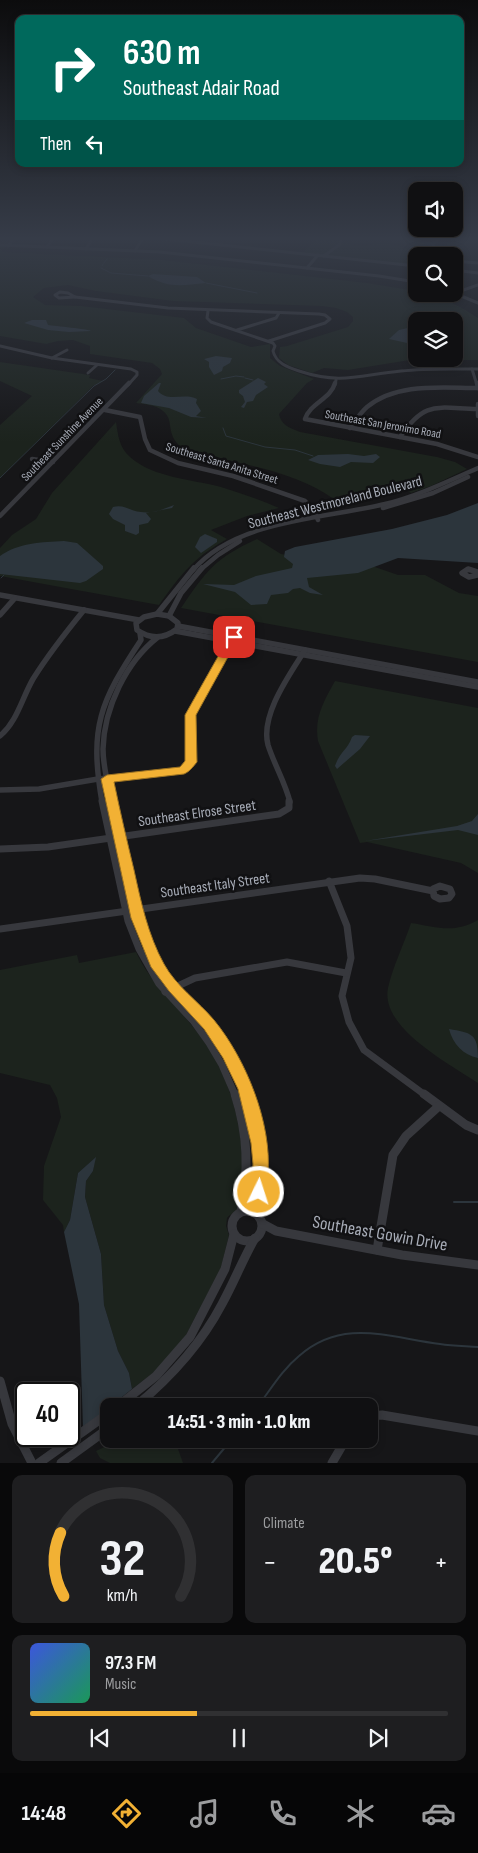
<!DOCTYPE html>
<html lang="en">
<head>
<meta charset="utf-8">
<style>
	:root { --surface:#101012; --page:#1e1e20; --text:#f1f3f6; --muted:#9c9d9f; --line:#303032; --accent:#f2b134 }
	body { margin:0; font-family:"Sofia Sans Condensed",sans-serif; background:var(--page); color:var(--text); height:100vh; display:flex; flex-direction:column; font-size:19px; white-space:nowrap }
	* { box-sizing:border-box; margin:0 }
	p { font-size:16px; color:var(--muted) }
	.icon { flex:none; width:28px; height:28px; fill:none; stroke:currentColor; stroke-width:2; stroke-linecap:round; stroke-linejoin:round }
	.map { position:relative; height:1463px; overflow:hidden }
	.side { display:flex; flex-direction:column; gap:12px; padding:12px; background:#09090a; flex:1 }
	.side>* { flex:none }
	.guide { position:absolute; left:15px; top:15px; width:449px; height:152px; border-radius:10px; box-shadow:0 2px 8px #0003,0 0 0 1px var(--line); background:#00695c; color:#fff; overflow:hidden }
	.fabs { position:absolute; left:408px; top:182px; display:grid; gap:10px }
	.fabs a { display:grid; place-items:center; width:55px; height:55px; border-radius:10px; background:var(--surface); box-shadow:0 2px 8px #0003,0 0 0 1px var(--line); font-size:25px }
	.speed { position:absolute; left:15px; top:1382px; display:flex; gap:10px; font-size:25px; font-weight:700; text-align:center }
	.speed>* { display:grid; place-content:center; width:65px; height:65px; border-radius:50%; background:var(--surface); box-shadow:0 2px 8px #0003,0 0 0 1px var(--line); line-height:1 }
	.speed .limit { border:2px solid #111; border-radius:8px; background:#fff; color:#111 }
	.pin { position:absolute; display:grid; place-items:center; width:42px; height:42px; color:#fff; margin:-21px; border-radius:10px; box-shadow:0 2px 8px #0006 }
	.me { position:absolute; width:55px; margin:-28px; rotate:4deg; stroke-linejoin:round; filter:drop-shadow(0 0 4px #0008) }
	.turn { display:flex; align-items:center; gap:18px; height:105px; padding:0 25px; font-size:22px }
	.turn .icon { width:65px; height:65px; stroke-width:2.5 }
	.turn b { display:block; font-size:35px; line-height:42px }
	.then { display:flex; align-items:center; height:48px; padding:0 25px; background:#0003; gap:10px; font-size:19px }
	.big { font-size:38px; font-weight:800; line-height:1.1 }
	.side .widget { flex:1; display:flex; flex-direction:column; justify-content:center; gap:8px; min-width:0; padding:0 18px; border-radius:10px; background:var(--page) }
	.side .dial { align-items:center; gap:0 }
	.dial svg { height:130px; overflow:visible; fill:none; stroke:var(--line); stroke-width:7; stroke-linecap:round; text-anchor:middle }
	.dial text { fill:var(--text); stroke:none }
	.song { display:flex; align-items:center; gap:15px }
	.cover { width:60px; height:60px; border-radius:8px; background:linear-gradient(135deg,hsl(230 70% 55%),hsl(150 70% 35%)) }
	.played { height:5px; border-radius:2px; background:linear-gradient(90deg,var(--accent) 40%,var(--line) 40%) }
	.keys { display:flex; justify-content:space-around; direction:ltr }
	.heat { display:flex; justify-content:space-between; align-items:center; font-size:28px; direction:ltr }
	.side .tiles { flex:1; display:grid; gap:12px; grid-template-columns:1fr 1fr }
	.widget:last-child { grid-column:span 2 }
	.trip { position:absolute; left:100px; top:1398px; width:278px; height:50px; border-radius:10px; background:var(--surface); box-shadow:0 2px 8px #0003,0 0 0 1px var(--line); font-weight:800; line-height:50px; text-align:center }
	.menu { display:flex; height:80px; justify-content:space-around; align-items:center; background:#060607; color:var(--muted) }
	.menu .icon { width:35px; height:35px }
	.menu .active { color:var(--accent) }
	.menu b { font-size:22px; color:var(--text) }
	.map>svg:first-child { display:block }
	.green { fill:#1c231d; fill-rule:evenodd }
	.water { fill:#2c353c }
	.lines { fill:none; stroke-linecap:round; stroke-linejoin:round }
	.stream-far1 { stroke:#2c353c; stroke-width:1 }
	.stream { stroke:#2c353c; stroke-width:2 }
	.minor-far4 { stroke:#37383d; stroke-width:3 }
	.minor-far3 { stroke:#37383d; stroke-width:4.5 }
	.minor-far2 { stroke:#37383d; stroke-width:5.5 }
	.minor-far1 { stroke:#37383d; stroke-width:7 }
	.minor { stroke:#37383d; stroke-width:9 }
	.route { fill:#f2b134; stroke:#9d7322 }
	.labels { text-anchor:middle; stroke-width:5; stroke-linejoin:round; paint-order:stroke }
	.far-street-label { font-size:12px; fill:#a8adb8; stroke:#111113 }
	.street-label { font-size:15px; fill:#a8adb8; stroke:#111113 }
	.near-street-label { font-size:18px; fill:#a8adb8; stroke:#111113 }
</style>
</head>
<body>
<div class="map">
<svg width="478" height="1463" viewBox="0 0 478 1463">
	<rect width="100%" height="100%" fill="#161618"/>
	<!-- green -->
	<g class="green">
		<path d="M318 237H347L345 242C359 251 375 241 390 244 398 245 405 249 413 250V254L405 259 413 263V265L303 253Z"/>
		<path d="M0 247H4L1 252 162 260 367 283 416 291V294C438 294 460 306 478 318V360H410L348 370 324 368 312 373 288 365 279 358 280 347 287 346 348 327 353 321V317L347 312 336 308 322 306 173 301 96 291 68 285 44 288 33 297 45 305 81 306 184 318 196 328 251 347 270 344V358L280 366 314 379 307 383 279 414C281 425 290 428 300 432L437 457 455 462 467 469 431 486 411 493 396 485 335 500C292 469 235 464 186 450 163 437 176 421 163 411 156 405 145 404 136 403L162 374 160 369 152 363 90 354V346L73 340 58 341 46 344 0 336ZM416 321H454V359H416Z"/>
		<polygon points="0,362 90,375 89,378 103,381 93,386 0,478 0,425 32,396 0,381"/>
		<path d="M116 422C118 435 119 447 130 457 154 478 191 479 221 487 241 493 260 500 279 508L247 516 211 530 227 539C192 559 183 572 159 605L0 576V548L12 535 36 519 52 493Z"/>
		<path d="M257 539 281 554 375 567 398 575H425L459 593 478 596V662L181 608C206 571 215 558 257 539Z"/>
		<path d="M335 681 478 708V873L461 863 367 842 360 843 318 741C314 717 324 701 335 681Z"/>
		<path d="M478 920V1083C450 1064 380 1028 388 988 393 966 404 944 411 923 437 927 453 934 478 920Z"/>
		<path d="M136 952C151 983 168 996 189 1022 222 1061 237 1100 242 1151 244 1168 245 1191 238 1208 236 1212 230 1214 227 1218L226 1226 229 1235 221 1268 186 1335 172 1354 153 1373 132 1389 129 1373 118 1351 104 1305 101 1254 85 1197 86 1181 93 1171 95 1158 78 1173 70 1220 64 1232 63 1225 43 1200 44 1166 61 1117 57 1098 50 1085 0 1073V970L77 955 79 963Z"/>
		<polygon points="121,1439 164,1439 177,1446 183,1463 110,1463 100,1458 96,1451"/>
	</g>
	<!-- water -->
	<g class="water">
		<path d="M153 274 197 277 206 283C183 285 169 289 148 276Z"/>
		<path d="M32 320H46L48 325C55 326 88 329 91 331L69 332 48 330 24 323Z"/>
		<polygon points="416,326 416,343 407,343 389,339 399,330"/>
		<polygon points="216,356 232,358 230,363 223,367 222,371 214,375 209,367 209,362 204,359"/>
		<polygon points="258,378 266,382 264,384 268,387 256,395 253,401 247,402 244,408 241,407 245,402 243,396 239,393 239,390"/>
		<path d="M159 383H161L158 391C168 403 184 392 197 399L196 403 201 411 196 416 207 418 191 417 169 408 141 403 144 396Z"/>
		<polygon points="348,454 364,456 376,454 380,457 373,463 351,462 340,467 320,464 308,460 318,455"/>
		<polygon points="478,503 478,563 398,558 358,573 307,578 309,587 323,595 310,593 300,588 293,589 288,593 271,595 267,604 251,605 235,592 203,584 234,585 256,576 292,568 293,564 284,557 285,551 295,547 392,529 447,515"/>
		<path d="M174 505 172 508 146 513 151 519 148 523 139 525V533L136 535 125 531V525L113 519 109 514 113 507C124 504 130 511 141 512 152 514 164 509 174 505Z"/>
		<polygon points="205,534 217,539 217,542 201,553 195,547 200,537"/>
		<path d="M64 541 77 543 103 566V569L86 581 80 583 0 574V556C18 543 42 542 64 541Z"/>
		<path d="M355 735 370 736 360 749 337 769 335 766C340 751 347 751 352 737Z"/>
		<polygon points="478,814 478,835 458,830 365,841 457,826 472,821"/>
		<path d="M449 1029C471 1033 478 1033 478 1058 463 1055 453 1044 449 1029Z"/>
		<polygon points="96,1157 93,1171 86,1181 85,1197 101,1254 104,1305 118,1351 129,1373 132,1389 83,1428 79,1304 64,1232 70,1220 78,1173"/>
	</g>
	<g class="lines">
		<!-- stream-far1 -->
		<g class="stream-far1">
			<polyline points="104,263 107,259"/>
			<polyline points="102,266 103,264"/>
			<polyline points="101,268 111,273 148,276"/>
			<polyline points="206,283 257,293"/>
			<polyline points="245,378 253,380"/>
			<polyline points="221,379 236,376 244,377"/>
			<polyline points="223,428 226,436 265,447 295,450 313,456"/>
			<polyline points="0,478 94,386 106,379 115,370"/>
			<polyline points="1,578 4,575"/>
		</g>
		<!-- stream -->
		<g class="stream">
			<polyline points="454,1202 478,1202"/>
			<path d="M258 1406C271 1389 282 1370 299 1356 343 1317 390 1338 440 1344 453 1346 465 1346 478 1347"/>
			<polyline points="212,1463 232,1439"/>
		</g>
		<!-- minor-far4 -->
		<g class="minor-far4">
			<polyline points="147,237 416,266"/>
			<polyline points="360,237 376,237"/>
			<polyline points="390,237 433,244"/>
			<polyline points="0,245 160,252 379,276 416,282"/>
			<polyline points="8,246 15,237"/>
			<polyline points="47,247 54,237"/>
			<polyline points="86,249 93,237"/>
			<polyline points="135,251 143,237"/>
			<polyline points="324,256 339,245 343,237"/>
			<polyline points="440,256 433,244 441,237"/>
			<polyline points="454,261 478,263"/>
			<polyline points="307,268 318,255"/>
			<polyline points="454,270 478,273"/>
			<polygon points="60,292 68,293 75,297 59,298 55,295"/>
			<polyline points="454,293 478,303"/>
			<polyline points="455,293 478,285"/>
			<polyline points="75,297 168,308 319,314 325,315 330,319 325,323 269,341"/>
			<path d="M208 311 207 318 211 322 273 343 275 346 273 351C276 363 287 367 299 371 342 385 359 375 401 371 427 368 452 369 478 369"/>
			<polyline points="237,330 276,318 279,313"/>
			<polyline points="0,346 52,358 131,369 137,372 137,375 128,385"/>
			<polyline points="52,358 67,350"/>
			<polyline points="472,369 477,385"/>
			<polyline points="88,373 97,365"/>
			<polyline points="335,385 336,380"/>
		</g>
		<!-- minor-far3 -->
		<g class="minor-far3">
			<path d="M335 383C331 399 310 403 305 419L437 444 478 457"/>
			<polyline points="477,383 478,388"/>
			<polyline points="478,404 478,416"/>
			<polyline points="105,410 140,417 145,439 150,450 178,463 233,476 305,501 313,509 318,520"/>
			<path d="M350 428C355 421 361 412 367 407 397 382 442 388 478 388"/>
			<path d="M400 437C425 400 437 408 477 409"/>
			<polyline points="32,459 53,462"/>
			<polyline points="383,508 433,493 468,477"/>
			<polyline points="0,516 129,383"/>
			<path d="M193 570C237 519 325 519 385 504 418 496 448 481 478 468"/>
			<polyline points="200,570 218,555 240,541"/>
			<polyline points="467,570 470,570"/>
		</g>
		<!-- minor-far2 -->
		<g class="minor-far2">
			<polyline points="478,572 468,569 462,573 469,577 478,575"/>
			<polyline points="0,595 139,620"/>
			<polyline points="157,614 194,568"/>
			<path d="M157 614 169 616 178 623 177 629C164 639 150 639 137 630L136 623 144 617Z"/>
			<polyline points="0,615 15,598"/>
			<polyline points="169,616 181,593 202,568"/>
			<polyline points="178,626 478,682"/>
			<polyline points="175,631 478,687"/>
			<path d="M0 736C17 722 22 698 33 679 48 655 66 632 84 610"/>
			<polyline points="0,790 39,789 98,779 184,770 191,762 191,715 234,637"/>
			<path d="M102 802C89 727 100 702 141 640L140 633"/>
			<path d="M112 802C108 785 103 767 103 749 104 708 126 662 158 637"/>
			<path d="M290 802C285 782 274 764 268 745 260 715 290 674 305 650"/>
		</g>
		<!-- minor-far1 -->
		<g class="minor-far1">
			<polyline points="102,801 128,921 139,949 159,984 194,1022 209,1043 222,1065 235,1095"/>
			<path d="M112 801C125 854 129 913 156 962 165 979 181 993 194 1008 217 1034 237 1063 248 1095"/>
			<polyline points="0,849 48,847 279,814 289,808 289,801"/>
			<polyline points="329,881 347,926 351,958 342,996 349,1022 364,1050 425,1095"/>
			<polygon points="440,886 450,889 452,894 449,898 440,899 434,896 433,889"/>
			<polyline points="0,929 360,878 375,879 433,891"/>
			<polyline points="165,992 195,978 287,962 346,973"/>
		</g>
		<!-- minor -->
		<g class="minor">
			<path d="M235 1094C248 1134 249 1171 241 1212"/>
			<polyline points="247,1094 256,1126 261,1154 259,1216"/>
			<polyline points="424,1094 466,1125 478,1130"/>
			<circle cx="247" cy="1226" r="15"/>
			<polyline points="263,1224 276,1231 402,1255 478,1265"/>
			<polyline points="377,1250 393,1155 406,1136 439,1106"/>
			<polyline points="0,1381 12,1424 32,1463"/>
			<polyline points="118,1406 156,1376 190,1337 225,1269 234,1234"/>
			<path d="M136 1406C171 1377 201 1344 222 1304 234 1282 243 1259 255 1238"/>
			<polyline points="369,1416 382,1415 478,1431"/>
			<polyline points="39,1463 109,1413"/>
			<polyline points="61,1463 109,1428"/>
			<polyline points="332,1463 346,1439"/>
		</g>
	</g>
	<!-- sky -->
	<linearGradient id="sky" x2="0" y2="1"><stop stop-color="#0c0c0d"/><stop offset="0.54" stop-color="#363c48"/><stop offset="1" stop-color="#363c48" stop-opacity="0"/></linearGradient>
	<rect width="478" height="442" fill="url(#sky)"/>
	<!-- route -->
	<path class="route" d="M234 634 239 637 196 715 197 762C193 767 189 772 184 774L114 782C120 811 127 841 134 870 141 902 148 935 164 964 176 986 198 1001 214 1020 246 1059 272 1123 268 1174 268 1182 268 1190 265 1196L259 1199 253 1196 251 1192 253 1164 251 1143 238 1089 223 1058 204 1029 169 991 151 967 131 918 101 779 107 775 180 767 185 761V715L229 637Z"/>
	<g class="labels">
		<!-- far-street labels -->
		<g class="far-street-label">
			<text transform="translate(383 424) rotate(10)" y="4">Southeast San Jeronimo Road</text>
			<text transform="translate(62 439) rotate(-46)" y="4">Southeast Sunshine Avenue</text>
			<text transform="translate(222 463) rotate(17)" y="4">Southeast Santa Anita Street</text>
		</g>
		<!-- street labels -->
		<g class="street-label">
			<text transform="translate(335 502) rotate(-14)" y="5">Southeast Westmoreland Boulevard</text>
			<text transform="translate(197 813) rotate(-8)" y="5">Southeast Elrose Street</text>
			<text transform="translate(215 885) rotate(-8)" y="5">Southeast Italy Street</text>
		</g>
		<!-- near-street labels -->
		<g class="near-street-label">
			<text transform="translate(380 1233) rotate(10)" y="6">Southeast Gowin Drive</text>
		</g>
	</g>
</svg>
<div class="fabs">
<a><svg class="icon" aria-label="sound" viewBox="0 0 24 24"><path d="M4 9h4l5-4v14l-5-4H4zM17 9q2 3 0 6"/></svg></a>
<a><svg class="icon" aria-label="search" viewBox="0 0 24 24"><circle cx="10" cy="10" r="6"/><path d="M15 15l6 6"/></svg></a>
<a><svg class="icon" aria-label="layers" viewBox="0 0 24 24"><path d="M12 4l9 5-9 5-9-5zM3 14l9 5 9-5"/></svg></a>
</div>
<div class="speed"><div class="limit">40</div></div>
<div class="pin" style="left:234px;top:637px;background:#d93025"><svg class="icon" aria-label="arrive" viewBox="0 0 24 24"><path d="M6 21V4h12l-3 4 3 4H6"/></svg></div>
<svg class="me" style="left:259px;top:1192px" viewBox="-20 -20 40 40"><circle r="17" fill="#f2b134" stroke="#fff" stroke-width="3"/><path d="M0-11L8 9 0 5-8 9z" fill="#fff"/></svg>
<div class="trip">14:51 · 3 min · 1.0 km</div>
<div class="guide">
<div class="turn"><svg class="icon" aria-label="right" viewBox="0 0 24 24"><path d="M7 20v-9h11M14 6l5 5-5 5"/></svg><div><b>630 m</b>Southeast Adair Road</div></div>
<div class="then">Then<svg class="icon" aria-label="left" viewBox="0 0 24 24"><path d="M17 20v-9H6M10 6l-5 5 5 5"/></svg></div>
</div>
</div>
<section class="side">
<div class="tiles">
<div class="widget dial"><svg viewBox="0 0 100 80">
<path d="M14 69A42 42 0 1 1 86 69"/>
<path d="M14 69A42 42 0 0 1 12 30" stroke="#f2b134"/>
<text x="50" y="56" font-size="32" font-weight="700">32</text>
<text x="50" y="72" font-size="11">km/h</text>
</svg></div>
<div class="widget"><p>Climate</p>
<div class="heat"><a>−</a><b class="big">20.5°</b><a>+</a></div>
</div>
<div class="widget">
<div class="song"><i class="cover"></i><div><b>97.3 FM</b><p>Music</p></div></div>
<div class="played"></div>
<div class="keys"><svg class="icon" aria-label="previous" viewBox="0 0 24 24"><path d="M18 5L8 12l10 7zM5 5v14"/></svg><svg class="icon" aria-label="pause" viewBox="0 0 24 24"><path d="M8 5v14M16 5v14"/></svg><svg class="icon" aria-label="next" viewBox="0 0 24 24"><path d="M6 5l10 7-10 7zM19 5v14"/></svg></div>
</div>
</div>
</section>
<nav class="menu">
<b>14:48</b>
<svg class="icon active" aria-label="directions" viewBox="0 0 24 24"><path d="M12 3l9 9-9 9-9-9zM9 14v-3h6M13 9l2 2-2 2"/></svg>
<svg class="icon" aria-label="music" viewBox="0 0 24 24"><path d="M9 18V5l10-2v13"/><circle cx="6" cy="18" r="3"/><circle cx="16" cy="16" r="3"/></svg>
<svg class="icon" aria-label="phone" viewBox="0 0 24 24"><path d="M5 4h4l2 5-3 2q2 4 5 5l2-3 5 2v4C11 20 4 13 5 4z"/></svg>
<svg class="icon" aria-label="climate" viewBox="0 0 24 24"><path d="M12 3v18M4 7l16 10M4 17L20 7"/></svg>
<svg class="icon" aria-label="car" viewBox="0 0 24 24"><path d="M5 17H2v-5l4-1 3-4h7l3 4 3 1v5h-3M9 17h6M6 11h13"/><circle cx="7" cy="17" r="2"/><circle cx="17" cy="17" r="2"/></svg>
</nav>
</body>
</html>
